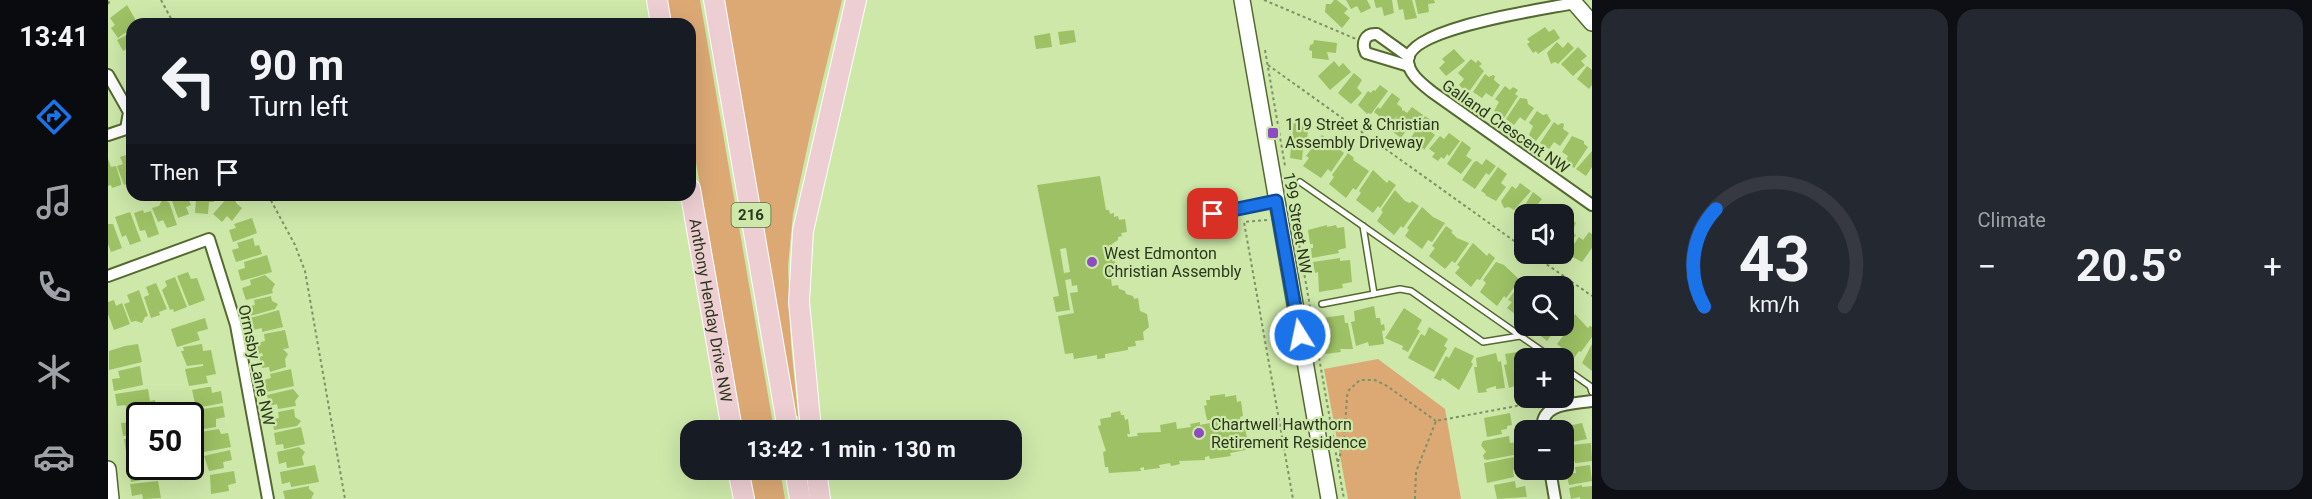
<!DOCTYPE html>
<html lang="en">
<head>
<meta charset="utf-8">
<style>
	:root { --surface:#171b24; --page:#242831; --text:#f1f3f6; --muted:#9ea1a6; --line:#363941; --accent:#1a73e8 }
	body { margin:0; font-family:Roboto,sans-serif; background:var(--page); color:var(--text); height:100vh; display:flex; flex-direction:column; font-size:22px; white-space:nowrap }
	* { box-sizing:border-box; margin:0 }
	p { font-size:20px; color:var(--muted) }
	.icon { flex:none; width:33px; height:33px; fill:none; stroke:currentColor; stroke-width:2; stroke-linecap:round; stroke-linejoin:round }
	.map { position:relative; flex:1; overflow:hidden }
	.sheet { display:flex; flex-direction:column; gap:9px; padding:9px; background:#0d0f14; width:720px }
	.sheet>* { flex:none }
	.top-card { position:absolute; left:18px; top:18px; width:570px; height:183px; border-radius:18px; box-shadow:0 6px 24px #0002; background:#171b24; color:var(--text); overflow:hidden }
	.fabs { position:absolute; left:1406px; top:204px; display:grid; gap:12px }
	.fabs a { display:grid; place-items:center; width:60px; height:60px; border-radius:12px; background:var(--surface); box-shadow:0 6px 24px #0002; font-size:30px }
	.speed { position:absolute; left:18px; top:402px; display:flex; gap:12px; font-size:30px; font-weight:700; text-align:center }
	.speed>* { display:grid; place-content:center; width:78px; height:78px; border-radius:50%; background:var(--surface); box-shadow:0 6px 24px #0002; line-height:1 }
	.speed .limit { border:3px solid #111; border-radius:9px; background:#fff; color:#111 }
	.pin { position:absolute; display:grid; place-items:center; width:51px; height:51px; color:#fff; margin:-26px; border-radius:12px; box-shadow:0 3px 9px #0006 }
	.me { position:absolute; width:66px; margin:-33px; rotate:350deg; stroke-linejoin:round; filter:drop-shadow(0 0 4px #0008) }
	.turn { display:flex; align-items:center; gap:21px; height:126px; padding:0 24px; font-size:27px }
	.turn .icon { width:78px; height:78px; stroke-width:2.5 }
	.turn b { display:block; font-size:42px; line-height:51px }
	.then { display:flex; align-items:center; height:57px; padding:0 24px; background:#0003; gap:12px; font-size:22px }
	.big { font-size:45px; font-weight:700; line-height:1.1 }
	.sheet .tile { flex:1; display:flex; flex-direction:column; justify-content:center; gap:9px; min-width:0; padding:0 21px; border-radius:18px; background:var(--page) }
	.sheet .dial { align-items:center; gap:0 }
	.dial svg { height:156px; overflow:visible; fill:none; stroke:var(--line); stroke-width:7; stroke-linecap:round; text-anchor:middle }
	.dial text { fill:var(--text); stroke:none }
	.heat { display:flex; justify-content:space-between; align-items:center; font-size:33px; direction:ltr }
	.sheet .tiles { flex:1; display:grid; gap:9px; grid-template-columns:repeat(2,1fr) }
	.trip { position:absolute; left:572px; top:420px; width:342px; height:60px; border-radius:18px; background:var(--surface); box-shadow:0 6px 24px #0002; font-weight:700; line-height:60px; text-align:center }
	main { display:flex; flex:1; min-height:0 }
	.menu { display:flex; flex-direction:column; width:108px; justify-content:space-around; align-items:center; background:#090b0e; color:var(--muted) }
	.menu .icon { width:42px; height:42px }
	.menu .active { color:var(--accent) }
	.menu b { font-size:27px; color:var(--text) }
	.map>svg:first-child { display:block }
	.green { fill:#dca974 }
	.building { fill:#9dc164 }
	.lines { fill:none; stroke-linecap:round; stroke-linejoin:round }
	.lane-casing { stroke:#546a30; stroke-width:8 }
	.street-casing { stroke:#546a30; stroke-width:14 }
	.secondary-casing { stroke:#546a30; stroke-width:18 }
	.highway-casing { stroke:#fff; stroke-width:22 }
	.path { stroke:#7e9165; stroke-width:2; stroke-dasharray:3 3; stroke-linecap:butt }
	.lane { stroke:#fff; stroke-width:5 }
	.street { stroke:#fff; stroke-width:10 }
	.secondary { stroke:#fff; stroke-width:15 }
	.highway { stroke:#edcfd3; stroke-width:20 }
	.route-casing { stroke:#114b97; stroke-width:15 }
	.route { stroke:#1a73e8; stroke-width:10 }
	.poi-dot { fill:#8d4cc2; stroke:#cde8a9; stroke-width:2 }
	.labels { text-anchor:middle; stroke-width:4.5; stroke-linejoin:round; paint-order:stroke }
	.shield { fill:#cde8a9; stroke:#5c6c48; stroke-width:1.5 }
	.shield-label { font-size:15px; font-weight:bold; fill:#2c371e }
	.poi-label { font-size:16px; fill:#2c371e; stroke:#cde8a9; text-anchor:start }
	.street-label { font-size:16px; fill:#2c371e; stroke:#cde8a9 }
</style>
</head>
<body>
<main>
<nav class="menu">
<b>13:41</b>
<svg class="icon active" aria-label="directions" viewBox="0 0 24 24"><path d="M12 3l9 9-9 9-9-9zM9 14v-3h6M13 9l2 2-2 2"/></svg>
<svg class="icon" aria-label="music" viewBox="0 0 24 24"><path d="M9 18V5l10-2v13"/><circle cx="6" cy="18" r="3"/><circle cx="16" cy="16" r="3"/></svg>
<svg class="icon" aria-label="phone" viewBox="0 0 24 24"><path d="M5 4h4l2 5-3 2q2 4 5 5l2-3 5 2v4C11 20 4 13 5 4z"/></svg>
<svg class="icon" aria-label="climate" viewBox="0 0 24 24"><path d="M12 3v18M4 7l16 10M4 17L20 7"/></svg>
<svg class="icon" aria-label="car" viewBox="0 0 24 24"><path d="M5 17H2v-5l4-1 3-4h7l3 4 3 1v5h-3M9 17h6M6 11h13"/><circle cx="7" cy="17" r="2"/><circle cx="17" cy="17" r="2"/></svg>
</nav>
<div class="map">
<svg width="1484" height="499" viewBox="0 0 1484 499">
	<rect width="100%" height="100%" fill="#cde8a9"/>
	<!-- green -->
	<g class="green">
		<polygon points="559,0 592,0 666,430 635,430 582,128 582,24 564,24"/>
		<polygon points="615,0 734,0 706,116 685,214 680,266 683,344 690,416 687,416"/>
		<polygon points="1270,359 1337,409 1353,499 1240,499 1216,369"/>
		<polygon points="642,470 672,470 677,499 647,499"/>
	</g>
	<!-- building -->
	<g class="building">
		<polygon points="1226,0 1229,0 1240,9 1236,13 1242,18 1234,28 1217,12 1218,4 1223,4"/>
		<polygon points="1238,0 1259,0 1263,8 1253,13 1249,6 1243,9"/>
		<polygon points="1266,0 1284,0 1286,13 1276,16 1274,7 1268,8"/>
		<polygon points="1289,0 1304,0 1309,18 1297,20 1295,9 1291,10"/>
		<polygon points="1307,0 1326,0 1327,3 1320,4 1321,12 1310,14"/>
		<polygon points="19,5 30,24 24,24 24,28 10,38 3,28 7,25 2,18"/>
		<polygon points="1437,27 1441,32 1446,29 1452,38 1430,54 1428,51 1425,53 1419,44 1422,42 1419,39"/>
		<polygon points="966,30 968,42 952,45 950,32"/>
		<polygon points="24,32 24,46 15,51 9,40"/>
		<polygon points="942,33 944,47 928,49 926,36"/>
		<polygon points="1206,40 1229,43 1228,53 1219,52 1221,60 1204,58 1204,51 1201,50 1202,45 1205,44"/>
		<polygon points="1449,42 1455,48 1460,42 1466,48 1450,64 1447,62 1443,64 1439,53"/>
		<polygon points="1470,47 1479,56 1473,61 1477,65 1465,76 1453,64"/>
		<polygon points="1346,49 1357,61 1338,76 1331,68 1337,62 1334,59"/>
		<polygon points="1363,59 1368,63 1370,60 1374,64 1371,66 1376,71 1360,93 1351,85 1356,79 1350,73"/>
		<polygon points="1226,61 1231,67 1235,63 1243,72 1222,90 1210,76"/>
		<polygon points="1479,66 1484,70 1484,85 1481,89 1469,79"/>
		<polygon points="1246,73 1254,80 1249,88 1254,93 1243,104 1230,93"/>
		<polygon points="1377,74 1381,77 1385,75 1387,76 1386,80 1392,85 1384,97 1378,93 1374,98 1365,92"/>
		<polygon points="1272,85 1280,91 1263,114 1260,113 1259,114 1250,105 1260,91 1263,93 1265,90 1267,91"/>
		<polygon points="1397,86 1402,90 1405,87 1410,90 1407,94 1410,96 1396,118 1386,111 1391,102 1387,99"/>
		<polygon points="1284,93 1292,99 1289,104 1294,108 1294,111 1295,110 1299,113 1304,107 1315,115 1308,125 1304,122 1293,138 1280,128 1290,115 1281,124 1278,121 1276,123 1269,118 1271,116 1266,112 1270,107 1272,109"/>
		<polygon points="1412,98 1419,99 1420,104 1426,108 1417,121 1412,117 1406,125 1398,119"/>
		<polygon points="1429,111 1435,115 1439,114 1443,121 1428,141 1421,135 1425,126 1421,123"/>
		<polygon points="1317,116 1327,123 1322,131 1327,135 1316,150 1315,148 1312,151 1306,147 1309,144 1302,139"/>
		<polygon points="1186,120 1201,122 1198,149 1195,149 1194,160 1182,158"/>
		<polygon points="1446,122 1450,125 1454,123 1456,124 1455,129 1461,133 1452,146 1446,142 1441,149 1432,143"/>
		<polygon points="1341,133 1352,141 1341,156 1339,154 1336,159 1333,157 1330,161 1324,157 1327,153 1321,149 1332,136 1336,139"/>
		<polygon points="1214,135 1236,153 1223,172 1220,169 1213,178 1195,166 1201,158 1198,156"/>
		<polygon points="1464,136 1476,141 1476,144 1480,147 1466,168 1457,161 1460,156 1454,152"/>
		<polygon points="1354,141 1363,148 1358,156 1364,160 1353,174 1339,164"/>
		<polygon points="1484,151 1484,167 1478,176 1468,169"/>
		<polygon points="24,153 24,182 16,185 9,166 15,164 12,157"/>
		<polygon points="1240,153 1246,158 1245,160 1261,171 1248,190 1245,188 1238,198 1221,184 1226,177 1224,175"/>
		<polygon points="0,159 3,167 8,166 13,182 13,185 4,188 3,185 0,186"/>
		<polygon points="1378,159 1388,166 1381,175 1378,173 1367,189 1354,180 1366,162 1369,161 1374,165"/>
		<polygon points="1390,167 1399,174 1393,183 1398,187 1388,201 1377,195 1378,194 1373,191"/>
		<polygon points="1265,170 1279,183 1281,180 1288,185 1272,208 1270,206 1265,213 1248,200 1253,193 1251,191"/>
		<polygon points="992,176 998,210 1001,210 1002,214 1006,213 1006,217 1010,216 1011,220 1017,219 1019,232 1013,233 1014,236 1010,237 1010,240 1004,244 1010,278 1003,279 1004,286 1010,285 1011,289 1017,291 1018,294 1025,296 1026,299 1030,298 1032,311 1039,314 1041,327 1035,332 1036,340 1027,341 1028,346 1020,347 1020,350 997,354 997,358 989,359 989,355 966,359 965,353 957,354 950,316 966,313 962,293 970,292 969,285 964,286 963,279 957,280 956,273 962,272 958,248 952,249 962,310 948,312 945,297 951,296 929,185"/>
		<polygon points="1412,183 1423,191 1406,210 1401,207 1396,208 1393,201 1404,186 1408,189"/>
		<polygon points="1287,190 1297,201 1302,203 1304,201 1311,206 1295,228 1293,226 1286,235 1269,221 1275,212 1273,210"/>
		<polygon points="1425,192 1434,199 1430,204 1435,208 1430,214 1416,214 1416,221 1410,216"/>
		<polygon points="62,195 79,195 83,205 78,207 81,214 70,218"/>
		<polygon points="91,195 107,195 106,202 101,202 100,214 87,213 88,199 91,199"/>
		<polygon points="127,196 128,203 134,208 124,221 119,216 114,222 105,214 120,197"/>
		<polygon points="54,200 61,202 68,222 69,225 59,228 55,220 50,222 44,208 51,206"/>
		<polygon points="1314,207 1325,217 1337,223 1324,242 1320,240 1314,249 1297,236 1301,230 1299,228"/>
		<polygon points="35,210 36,213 43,211 51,234 40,238 37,230 32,231 26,213"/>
		<polygon points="22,212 33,241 22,245 18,235 14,237 7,217"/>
		<polygon points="1459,216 1468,223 1464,232 1468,235 1459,247 1455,244 1455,221"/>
		<polygon points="144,218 149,233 125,242 121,230 128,228 126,224"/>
		<polygon points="0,224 5,224 14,248 3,252 0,244"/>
		<polygon points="1219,225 1219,227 1228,225 1229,228 1236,227 1238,248 1230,250 1231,253 1204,258 1203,248 1205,248 1205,244 1202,244 1200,230"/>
		<polygon points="1338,226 1345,231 1343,232 1349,238 1361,243 1347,263 1344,261 1337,269 1321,256 1327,248 1324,246"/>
		<polygon points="1481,232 1484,234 1484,248 1474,262 1459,254 1471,237 1475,240"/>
		<polygon points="145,238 147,246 151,245 154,254 128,262 124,250 131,248 129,243"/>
		<polygon points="1365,243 1379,256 1381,253 1387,258 1372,280 1369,279 1363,287 1347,273 1352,267 1349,265"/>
		<polygon points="159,255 164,272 133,281 130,270 137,268 136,262"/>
		<polygon points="1232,258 1232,261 1242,260 1244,282 1234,284 1235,288 1211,292 1210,272 1207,273 1205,262"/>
		<polygon points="1388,262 1396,265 1412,280 1398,298 1396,296 1389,306 1372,292 1378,283 1375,280"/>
		<polygon points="80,272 83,279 89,278 97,300 81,306 69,276"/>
		<polygon points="157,275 167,284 164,290 165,293 138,300 134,288 143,285 142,280"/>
		<polygon points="67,277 79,307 66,312 65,309 62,310 54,290 59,286 57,281"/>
		<polygon points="1417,277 1424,283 1422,285 1425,286 1416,286 1416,321 1399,308 1404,302 1400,300"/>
		<polygon points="48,283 59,309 51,312 52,315 43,318 36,297 41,295 38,287"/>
		<polygon points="31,290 40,316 37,317 34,323 28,321 23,322 16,304 22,302 19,295"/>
		<polygon points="163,296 164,301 170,304 167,309 142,316 139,307 147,305 146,300"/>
		<polygon points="6,300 8,306 14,303 22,324 6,330 0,314 0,302"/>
		<polygon points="1266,306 1268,318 1272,318 1273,325 1276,324 1277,330 1274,331 1276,344 1261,346 1260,342 1248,346 1243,322 1247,321 1246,311"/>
		<polygon points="1296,308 1314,320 1309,329 1312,331 1300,352 1294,349 1295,346 1277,338"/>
		<polygon points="171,310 175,327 154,332 154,328 145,330 142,318"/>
		<polygon points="1467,314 1477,325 1480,328 1482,326 1484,327 1484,337 1473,352 1471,351 1466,358 1449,344 1455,336 1452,333"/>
		<polygon points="1236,315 1237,323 1240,323 1245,349 1232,349 1233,352 1217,354 1213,324 1215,324 1214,318"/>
		<polygon points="97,318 100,329 89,332 92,340 69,347 63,329"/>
		<polygon points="1424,326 1454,326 1447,336 1444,334 1439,341 1423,328"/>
		<polygon points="1321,327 1340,339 1336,346 1339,348 1326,372 1300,358 1313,334 1317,336"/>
		<polygon points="177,330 181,348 175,349 180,354 177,359 178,367 162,372 161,367 154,368 151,357 155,356 154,353 150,354 148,343 157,341 156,334"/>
		<polygon points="30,344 34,362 1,370 1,351 17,346"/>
		<polygon points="94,344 95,351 103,350 108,374 98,376 100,383 81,386 77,369 95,366 95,364 79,366 73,351 76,351 75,347"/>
		<polygon points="1484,344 1484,371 1474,363"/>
		<polygon points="1347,347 1366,356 1363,362 1365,364 1351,390 1334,378 1333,381 1326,378 1338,356 1341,358"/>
		<polygon points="1409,352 1410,355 1419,353 1420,358 1416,358 1416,387 1413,388 1412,384 1401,388 1396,365 1399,364 1397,354"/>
		<polygon points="1388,353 1390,362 1393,361 1397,388 1388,389 1388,386 1384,387 1378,389 1379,392 1370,393 1366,367 1369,367 1368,358"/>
		<polygon points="32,366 35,385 6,391 4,379 12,378 10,371"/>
		<polygon points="183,369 186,386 159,392 156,380 163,378 162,374"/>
		<polygon points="100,387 103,387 104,393 113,391 115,403 88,408 84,390"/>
		<polygon points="40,389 42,401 47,400 48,407 21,412 17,405 9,406 7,394"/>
		<polygon points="185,389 191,396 187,401 188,406 170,409 169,404 161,406 159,395"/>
		<polygon points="1117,394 1117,397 1128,395 1129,402 1133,401 1135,416 1132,417 1134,428 1137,428 1140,443 1137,443 1138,450 1122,453 1123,456 1102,459 1101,456 1097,457 1097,460 1071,461 1072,464 1063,466 1062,463 1051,465 1052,468 1036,470 1036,467 1032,468 1033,471 1001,473 1000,467 997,467 995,452 998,451 990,426 993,425 992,419 1003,417 1003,413 1012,411 1013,415 1016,415 1017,420 1020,419 1022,434 1019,434 1020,437 1030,436 1029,433 1053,432 1052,425 1068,422 1069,429 1083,427 1082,424 1092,422 1092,425 1102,423 1102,420 1099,420 1096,406 1099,405 1098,400 1102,400 1102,396"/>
		<polygon points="115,406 117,417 108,419 108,427 90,430 89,427 86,428 85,421 89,419 88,410"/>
		<polygon points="186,409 187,417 193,421 189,426 166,430 164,419 171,418 170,412"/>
		<polygon points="43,411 44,416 32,416 32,431 26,432 27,434 15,436 13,423 24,422 22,415"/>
		<polygon points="1402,413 1404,425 1399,426 1399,429 1393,430 1394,434 1379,437 1376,418"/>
		<polygon points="1474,423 1479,439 1455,444 1455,427"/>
		<polygon points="193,427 197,444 176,449 175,444 168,445 166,433"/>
		<polygon points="111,429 113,434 120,433 123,447 96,452 92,432"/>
		<polygon points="1401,436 1402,443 1409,442 1411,454 1379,460 1376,459 1375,455 1378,452 1373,445 1375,441"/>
		<polygon points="32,437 32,457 28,457 27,452 18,451 16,439"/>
		<polygon points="1483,443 1484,461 1469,463 1467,463 1465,457 1456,458 1455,446"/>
		<polygon points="191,447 197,452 194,457 196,465 179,468 178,462 171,464 169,452"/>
		<polygon points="122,450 124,460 115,462 116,468 101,471 96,456"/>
		<polygon points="1411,456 1414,468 1405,470 1406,477 1379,483 1376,463"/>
		<polygon points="29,460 32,460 32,466 54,466 56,476 23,482 20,470 29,468"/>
		<polygon points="207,465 211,482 183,487 182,482 174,484 172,472"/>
		<polygon points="1482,465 1484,481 1461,485 1458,473 1468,473 1467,467"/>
		<polygon points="126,471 128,483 120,485 121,491 103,494 102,475"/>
		<polygon points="50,481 53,498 35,499 34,494 24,496 22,484"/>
		<polygon points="1407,481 1408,488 1417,486 1419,497 1389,499 1386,485"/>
		<polygon points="1474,485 1474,487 1484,486 1484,499 1472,499 1472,497 1463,499 1461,488"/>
		<polygon points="201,486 201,489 206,493 203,499 177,499 175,491"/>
	</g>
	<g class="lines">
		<!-- lane casing -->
		<g class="lane-casing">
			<g id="lane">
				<polyline points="1192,182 1444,358"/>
				<polyline points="1105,214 1168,201"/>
				<polyline points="1266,294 1292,289 1303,291 1375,342 1412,336"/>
				<polyline points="1214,304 1266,294 1255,226"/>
				<polyline points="1455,367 1482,386 1484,392"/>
			</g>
		</g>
		<!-- street casing -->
		<g class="street-casing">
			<g id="street">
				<path d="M1466 3C1438 9 1304 27 1300 59 1299 73 1314 84 1324 92L1484 205"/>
				<path d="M1301 57 1269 34C1257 33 1253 43 1258 53L1301 66"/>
				<polyline points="0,75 21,112 18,129 0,135"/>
				<polyline points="0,276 101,239 128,325 160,499"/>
				<path d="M1435 430C1431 403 1464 404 1484 401"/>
				<polyline points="1442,470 1447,499"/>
			</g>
		</g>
		<!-- secondary casing -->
		<g class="secondary-casing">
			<g id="secondary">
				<polyline points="1134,0 1221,499"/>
				<polyline points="1464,0 1484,23"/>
				<polyline points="0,469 3,499"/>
			</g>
		</g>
		<!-- highway casing -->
		<g class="highway-casing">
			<g id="highway">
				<polyline points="549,0 553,24"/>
				<polyline points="606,0 680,430"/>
				<path id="s1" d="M582 189 624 430"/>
				<polyline points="703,430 691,302 695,231 748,0"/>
				<polyline points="630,470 636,499"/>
				<polyline points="687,470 692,499"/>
				<polyline points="708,470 712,499"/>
			</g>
		</g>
		<!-- path -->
		<g class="path">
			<polyline points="53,0 66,24"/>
			<polyline points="1156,0 1248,39"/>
			<polyline points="0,4 2,0"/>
			<polyline points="1157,50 1177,166"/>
			<polyline points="1160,65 1416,248"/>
			<polyline points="160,195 187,245 197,271 237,499"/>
			<polyline points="1186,216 1236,499"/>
			<polyline points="1159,220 1136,222 1185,499"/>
			<polyline points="1424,254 1484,296"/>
			<polyline points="1230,462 1236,442 1239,396 1241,390 1252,380 1267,380 1279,386 1328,421"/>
			<polyline points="1307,499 1308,472 1328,421 1414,405 1431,408"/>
		</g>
		<!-- lane -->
		<use href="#lane" class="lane"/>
		<!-- street -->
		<use href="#street" class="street"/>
		<!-- secondary -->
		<use href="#secondary" class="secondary"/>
		<!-- highway -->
		<use href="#highway" class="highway"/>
	</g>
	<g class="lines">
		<!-- route casing -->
		<g class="route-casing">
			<polyline id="route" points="1105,214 1168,201 1192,335"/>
		</g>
		<!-- route -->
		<use href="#route" class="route"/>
	</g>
	<!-- markers -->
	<g class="poi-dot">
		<rect x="1159" y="127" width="12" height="12" rx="3"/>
		<circle cx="984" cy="262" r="6"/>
		<circle cx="1091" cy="433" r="6"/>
	</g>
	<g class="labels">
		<!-- shield labels -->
		<rect class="shield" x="623.5" y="203" width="39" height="24" rx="4.5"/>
		<g class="shield-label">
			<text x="643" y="220">216</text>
		</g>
		<!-- poi labels -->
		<g class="poi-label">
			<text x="1177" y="130">119 Street &amp; Christian<tspan x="1177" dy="18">Assembly Driveway</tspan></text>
			<text x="996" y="259">West Edmonton<tspan x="996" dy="18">Christian Assembly</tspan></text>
			<text x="1103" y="430">Chartwell Hawthorn<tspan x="1103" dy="18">Retirement Residence</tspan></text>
		</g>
		<!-- street labels -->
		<g class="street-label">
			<text transform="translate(1398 126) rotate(35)" y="6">Galland Crescent NW</text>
			<text transform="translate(1190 223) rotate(80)" y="6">199 Street NW</text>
			<text dy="6" stroke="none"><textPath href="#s1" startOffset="123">Anthony Henday Drive NW</textPath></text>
			<text transform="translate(149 365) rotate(78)" y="6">Ormsby Lane NW</text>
		</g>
	</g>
</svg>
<div class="fabs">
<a><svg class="icon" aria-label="sound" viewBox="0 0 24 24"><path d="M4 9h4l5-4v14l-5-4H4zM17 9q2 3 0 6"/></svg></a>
<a><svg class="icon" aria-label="search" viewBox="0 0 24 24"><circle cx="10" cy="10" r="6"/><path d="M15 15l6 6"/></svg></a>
<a>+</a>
<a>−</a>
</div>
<div class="speed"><div class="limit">50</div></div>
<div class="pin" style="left:1105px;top:214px;background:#d93025"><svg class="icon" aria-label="arrive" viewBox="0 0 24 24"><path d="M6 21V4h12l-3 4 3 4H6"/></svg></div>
<svg class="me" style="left:1192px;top:335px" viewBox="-20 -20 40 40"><circle r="17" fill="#1a73e8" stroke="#fff" stroke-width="3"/><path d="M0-11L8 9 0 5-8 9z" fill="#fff"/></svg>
<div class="trip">13:42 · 1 min · 130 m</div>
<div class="top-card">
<div class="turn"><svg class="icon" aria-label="left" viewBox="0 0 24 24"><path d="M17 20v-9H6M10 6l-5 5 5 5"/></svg><div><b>90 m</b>Turn left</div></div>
<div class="then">Then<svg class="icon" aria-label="arrive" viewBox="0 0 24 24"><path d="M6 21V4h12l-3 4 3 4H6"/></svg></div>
</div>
</div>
<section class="sheet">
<div class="tiles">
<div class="tile dial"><svg viewBox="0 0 100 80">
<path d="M14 69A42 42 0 1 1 86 69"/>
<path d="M14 69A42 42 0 0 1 20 19" stroke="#1a73e8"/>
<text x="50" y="56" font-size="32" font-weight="700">43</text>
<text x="50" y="72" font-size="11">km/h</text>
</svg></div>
<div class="tile"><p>Climate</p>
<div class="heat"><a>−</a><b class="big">20.5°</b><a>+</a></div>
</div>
</div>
</section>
</main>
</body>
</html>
